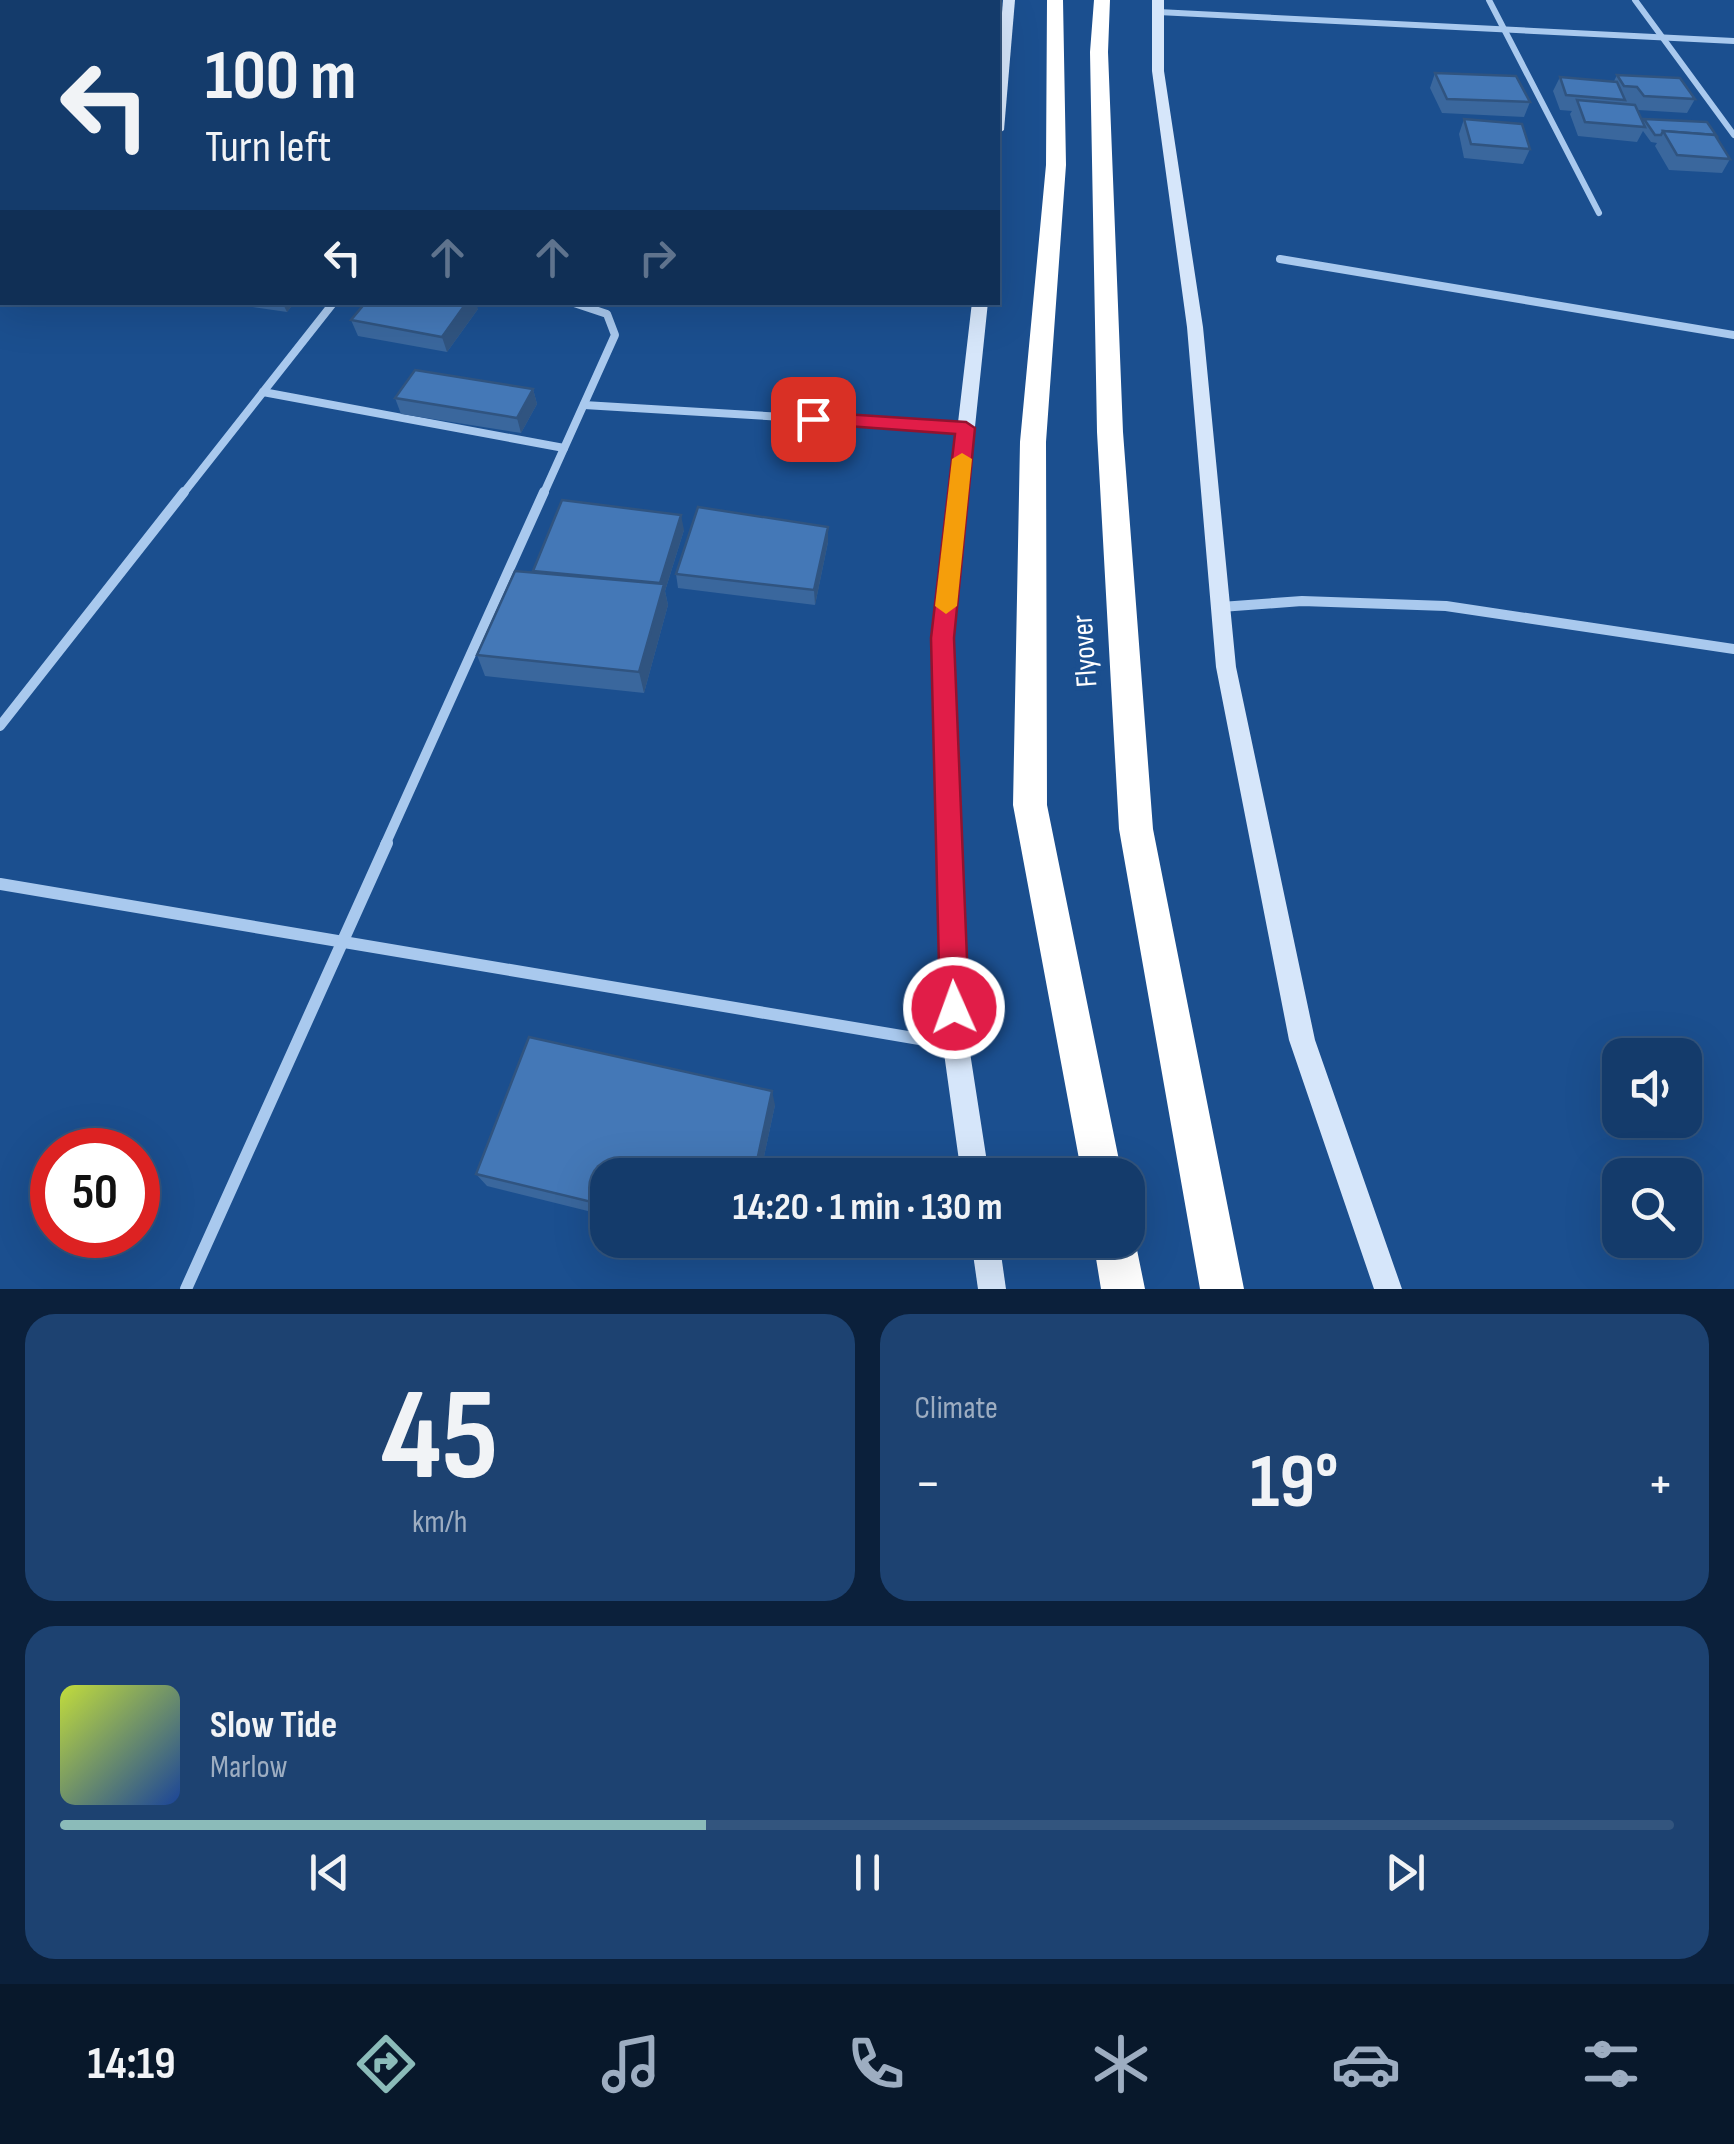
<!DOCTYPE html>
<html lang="en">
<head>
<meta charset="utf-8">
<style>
	:root { --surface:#143b6b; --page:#1d4271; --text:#f1f3f6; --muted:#9dadc1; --line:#33557e; --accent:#8bbbb9 }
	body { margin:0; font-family:"Sofia Sans Condensed",sans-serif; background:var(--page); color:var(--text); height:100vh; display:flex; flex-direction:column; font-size:38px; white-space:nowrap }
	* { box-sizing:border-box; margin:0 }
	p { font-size:32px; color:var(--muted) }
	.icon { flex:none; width:55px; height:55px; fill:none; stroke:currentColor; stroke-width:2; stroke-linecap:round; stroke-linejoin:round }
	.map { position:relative; height:1289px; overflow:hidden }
	.side { display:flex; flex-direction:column; gap:25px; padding:25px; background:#0b203b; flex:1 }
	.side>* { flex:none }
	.guide { position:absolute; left:0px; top:0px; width:1000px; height:305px; box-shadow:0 10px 40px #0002,0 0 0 2px var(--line); background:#143b6b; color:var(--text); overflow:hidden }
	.tools { position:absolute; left:1602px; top:1038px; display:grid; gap:20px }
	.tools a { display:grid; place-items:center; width:100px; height:100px; border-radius:20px; background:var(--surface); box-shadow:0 10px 40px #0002,0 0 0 2px var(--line); font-size:50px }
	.speed { position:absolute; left:30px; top:1128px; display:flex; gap:20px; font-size:50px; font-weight:700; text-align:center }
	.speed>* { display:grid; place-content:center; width:130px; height:130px; border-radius:50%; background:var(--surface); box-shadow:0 10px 40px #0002,0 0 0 2px var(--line); line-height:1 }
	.speed .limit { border:15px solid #d22; background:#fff; color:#111 }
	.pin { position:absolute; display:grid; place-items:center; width:85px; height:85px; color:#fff; margin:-42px; border-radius:20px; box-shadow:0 5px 15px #0006 }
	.me { position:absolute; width:110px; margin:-55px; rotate:358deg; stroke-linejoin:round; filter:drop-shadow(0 0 8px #0008) }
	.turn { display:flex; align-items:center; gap:35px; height:210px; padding:0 40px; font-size:45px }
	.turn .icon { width:130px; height:130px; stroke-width:2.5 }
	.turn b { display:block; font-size:70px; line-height:85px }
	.lanes { display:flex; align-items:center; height:95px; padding:0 40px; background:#0003; justify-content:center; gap:50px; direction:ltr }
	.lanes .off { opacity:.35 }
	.big { font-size:75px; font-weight:700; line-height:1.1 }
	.side .card { flex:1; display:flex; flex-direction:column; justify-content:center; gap:15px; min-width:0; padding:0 35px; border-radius:30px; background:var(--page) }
	.side .dial { align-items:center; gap:0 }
	.dial b { font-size:130px; line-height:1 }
	.song { display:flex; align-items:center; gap:30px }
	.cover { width:120px; height:120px; border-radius:15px; background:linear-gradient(135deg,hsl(70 70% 55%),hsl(220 70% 35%)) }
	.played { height:10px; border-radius:5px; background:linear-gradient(90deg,var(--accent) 40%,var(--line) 40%) }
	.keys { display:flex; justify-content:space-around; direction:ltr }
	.heat { display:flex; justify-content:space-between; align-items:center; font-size:55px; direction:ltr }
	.side .tiles { flex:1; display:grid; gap:25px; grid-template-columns:1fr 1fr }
	.card:last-child { grid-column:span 2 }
	.trip { position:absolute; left:590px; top:1158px; width:555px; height:100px; border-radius:30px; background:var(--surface); box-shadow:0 10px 40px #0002,0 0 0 2px var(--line); font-weight:700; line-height:100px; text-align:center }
	.dock { display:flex; height:160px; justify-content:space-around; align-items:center; background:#08182b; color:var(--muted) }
	.dock .icon { width:70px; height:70px }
	.dock .selected { color:var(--accent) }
	.dock b { font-size:45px; color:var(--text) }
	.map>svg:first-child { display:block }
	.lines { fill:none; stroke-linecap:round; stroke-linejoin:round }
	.street-far3 { stroke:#a9c9ee; stroke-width:6 }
	.street-far2 { stroke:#a9c9ee; stroke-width:8 }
	.street-far1 { stroke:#a9c9ee; stroke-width:10 }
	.street { stroke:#a9c9ee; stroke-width:12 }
	.secondary { fill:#d6e6fa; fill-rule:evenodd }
	.highway { fill:#fff; fill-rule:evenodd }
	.wall { fill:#3a679d }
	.shaded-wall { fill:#305480 }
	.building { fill:#4478b7; stroke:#305480; stroke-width:2.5 }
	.route { fill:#e11d48; stroke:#92132f; stroke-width:2.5 }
	.slow { fill:#f59e0b }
	.labels { text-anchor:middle; stroke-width:10; stroke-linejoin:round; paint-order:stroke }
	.street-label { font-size:30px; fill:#fff; stroke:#1b4f8f }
</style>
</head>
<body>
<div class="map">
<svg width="1734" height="1289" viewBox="0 0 1734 1289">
	<rect width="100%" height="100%" fill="#1b4f8f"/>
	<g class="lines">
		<!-- street-far3 -->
		<g class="street-far3">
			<polyline points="1489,0 1599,213"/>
			<polyline points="1635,0 1734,135"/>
			<polyline points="1158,12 1734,41"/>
		</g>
		<!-- street-far2 -->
		<g class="street-far2">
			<polyline points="1280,259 1734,335"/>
			<polyline points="263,392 564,448"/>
			<polyline points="584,405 966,428"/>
			<polyline points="182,495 334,302"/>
			<polyline points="543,495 615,335 607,314 571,302"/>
		</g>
		<!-- street-far1 -->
		<g class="street-far1">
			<polyline points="1221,607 1302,601 1446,606 1734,649"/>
			<polyline points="0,726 184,492"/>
			<polyline points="385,845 544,492"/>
		</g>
		<!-- street -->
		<g class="street">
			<polyline points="0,884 955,1045"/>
			<polyline points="186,1289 387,843"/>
		</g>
		<!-- secondary -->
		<g class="secondary">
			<polygon points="1003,0 1015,0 1004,130 998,134 998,65"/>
			<polygon points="1152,0 1164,0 1164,71 1203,327 1236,667 1315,1040 1402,1289 1374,1289 1289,1040 1216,667 1187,327 1152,71"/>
			<polygon points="972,302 988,302 953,638 969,1046 989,1175 961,1175 943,1046 933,638"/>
			<polygon points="971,1240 999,1240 1006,1289 978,1289"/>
		</g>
		<!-- highway -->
		<g class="highway">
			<polygon points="1047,0 1063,0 1066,165 1046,442 1047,805 1122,1175 1082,1175 1013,805 1020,442 1046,165"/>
			<polygon points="1094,0 1110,0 1108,52 1123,432 1153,829 1244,1289 1200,1289 1119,829 1097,432 1090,52"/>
			<polygon points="1128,1224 1135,1240 1145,1289 1101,1289 1093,1240 1128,1240"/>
		</g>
	</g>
	<!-- wall -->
	<g class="wall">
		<polygon points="59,0 189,0 186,2 60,2"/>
		<polygon points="277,0 305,0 301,2"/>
		<polygon points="1435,73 1530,102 1524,117 1442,113 1430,88"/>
		<polygon points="1617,75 1695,99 1687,113 1638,110 1643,122 1644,119 1718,139 1730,159 1722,173 1669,170 1655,146 1657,143 1651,142 1643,131 1637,142 1578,136 1570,114 1572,111 1560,110 1553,91 1560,77 1614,81"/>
		<polygon points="1464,119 1530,149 1523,164 1464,158 1459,134"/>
		<polygon points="218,302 295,302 287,312"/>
		<polygon points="478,309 447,352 358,336 351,320"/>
		<polygon points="533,389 537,404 521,433 401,414 395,398"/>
		<polygon points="684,530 665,591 668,605 644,693 485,676 477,655 534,572"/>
		<polygon points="828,542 815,605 678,588 676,574"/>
		<polygon points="775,1105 760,1175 608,1175 608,1216 487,1186 476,1174"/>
		<polygon points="706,1240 746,1240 744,1249"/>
	</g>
	<!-- shaded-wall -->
	<g class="shaded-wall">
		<polygon points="132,0 159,0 155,2 129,2"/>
		<polygon points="2,243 2,260 0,256 0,245"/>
		<polygon points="282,302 295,302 287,312"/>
		<polygon points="467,302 476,302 478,309 447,352 442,337"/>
		<polygon points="533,389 537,404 521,433 517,418"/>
		<polygon points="681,515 684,530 665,591 668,605 644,693 639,672 660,583"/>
		<polygon points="828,527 828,542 815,605 814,590"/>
		<polygon points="772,1091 775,1105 760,1175 754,1175"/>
	</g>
	<!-- building -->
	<g class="building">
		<polygon points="79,0 103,0 100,2"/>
		<polygon points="103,0 132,0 129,2 100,2"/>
		<polygon points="150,0 177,0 174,2 147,2"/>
		<polygon points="377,0 375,2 340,2 323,1"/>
		<polygon points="1435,73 1516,76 1530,102 1447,99"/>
		<polygon points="1617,75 1680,78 1695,99 1644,96 1637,87 1624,86"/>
		<polygon points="1560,77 1617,82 1625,100 1566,95"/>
		<polygon points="1577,100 1635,105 1645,127 1585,122"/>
		<polygon points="1464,119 1522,124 1530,149 1471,144"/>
		<polygon points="1644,119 1707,122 1718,138 1715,135 1663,131 1661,135 1655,135"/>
		<polygon points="1663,131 1715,135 1730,159 1677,155"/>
		<polygon points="2,195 2,220 0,219 0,197"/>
		<polygon points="0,223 2,223 2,243 0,245"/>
		<polygon points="366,302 467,302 442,337 351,320"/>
		<polygon points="415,370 533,389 517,418 395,398"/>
		<polygon points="562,500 681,515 660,583 533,571"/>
		<polygon points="698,507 828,527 814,590 676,574"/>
		<polygon points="515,571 664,584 639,672 477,655"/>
		<polygon points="529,1037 772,1091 754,1175 608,1175 608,1206 476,1174"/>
	</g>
	<!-- route -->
	<polygon class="route" points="813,412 966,422 975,428 954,638 969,1008 965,1018 954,1022 944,1018 940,1008 931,638 955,434 806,423 803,419"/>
	<!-- slow -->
	<polygon class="slow" points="962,453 972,459 957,606 946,614 935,606 952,459"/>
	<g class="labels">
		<!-- street labels -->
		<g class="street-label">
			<text transform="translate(1084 651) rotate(-94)" y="10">Flyover</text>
		</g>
	</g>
</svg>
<div class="tools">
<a><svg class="icon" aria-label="sound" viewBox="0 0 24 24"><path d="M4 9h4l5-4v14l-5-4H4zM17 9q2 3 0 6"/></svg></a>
<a><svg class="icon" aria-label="search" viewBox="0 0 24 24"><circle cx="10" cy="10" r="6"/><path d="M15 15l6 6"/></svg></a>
</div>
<div class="speed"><div class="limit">50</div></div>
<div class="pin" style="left:813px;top:419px;background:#d93025"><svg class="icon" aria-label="arrive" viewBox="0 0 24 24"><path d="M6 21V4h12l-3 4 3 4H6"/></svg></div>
<svg class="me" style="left:954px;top:1008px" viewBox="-20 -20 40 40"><circle r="17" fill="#e11d48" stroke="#fff" stroke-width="3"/><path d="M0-11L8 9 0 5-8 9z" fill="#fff"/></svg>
<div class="trip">14:20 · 1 min · 130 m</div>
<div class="guide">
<div class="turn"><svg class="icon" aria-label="left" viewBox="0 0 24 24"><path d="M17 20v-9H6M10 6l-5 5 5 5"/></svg><div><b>100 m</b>Turn left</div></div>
<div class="lanes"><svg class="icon" aria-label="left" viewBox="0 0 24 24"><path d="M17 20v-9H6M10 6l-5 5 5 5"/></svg><svg class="icon off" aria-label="ahead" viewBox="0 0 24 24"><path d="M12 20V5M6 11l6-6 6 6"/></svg><svg class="icon off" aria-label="ahead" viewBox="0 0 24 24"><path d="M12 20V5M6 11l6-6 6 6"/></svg><svg class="icon off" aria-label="right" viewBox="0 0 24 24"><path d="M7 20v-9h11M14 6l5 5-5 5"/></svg></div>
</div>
</div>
<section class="side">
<div class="tiles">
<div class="card dial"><b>45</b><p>km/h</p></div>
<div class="card"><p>Climate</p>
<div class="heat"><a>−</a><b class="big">19°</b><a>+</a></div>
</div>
<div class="card">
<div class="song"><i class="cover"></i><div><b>Slow Tide</b><p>Marlow</p></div></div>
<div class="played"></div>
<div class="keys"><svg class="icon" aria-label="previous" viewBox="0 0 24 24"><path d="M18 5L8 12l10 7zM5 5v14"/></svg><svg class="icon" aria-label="pause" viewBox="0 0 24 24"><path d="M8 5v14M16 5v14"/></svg><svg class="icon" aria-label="next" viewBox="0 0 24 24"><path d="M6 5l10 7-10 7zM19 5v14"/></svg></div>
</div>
</div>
</section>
<nav class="dock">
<b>14:19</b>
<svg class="icon selected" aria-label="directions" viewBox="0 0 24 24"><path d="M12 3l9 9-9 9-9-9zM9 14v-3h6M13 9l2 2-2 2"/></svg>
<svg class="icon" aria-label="music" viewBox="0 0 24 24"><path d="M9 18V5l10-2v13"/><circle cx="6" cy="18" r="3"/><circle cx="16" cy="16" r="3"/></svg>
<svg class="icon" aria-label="phone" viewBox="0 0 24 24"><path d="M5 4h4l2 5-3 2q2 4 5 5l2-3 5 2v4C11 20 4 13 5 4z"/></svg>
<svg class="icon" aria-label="climate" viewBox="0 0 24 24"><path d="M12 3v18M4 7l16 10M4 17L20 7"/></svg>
<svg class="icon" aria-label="car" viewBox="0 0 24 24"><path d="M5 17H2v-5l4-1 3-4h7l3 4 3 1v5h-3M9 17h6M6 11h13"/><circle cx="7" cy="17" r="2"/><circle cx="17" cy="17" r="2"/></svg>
<svg class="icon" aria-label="filters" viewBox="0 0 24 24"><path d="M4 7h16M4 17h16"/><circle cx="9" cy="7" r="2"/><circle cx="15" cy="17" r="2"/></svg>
</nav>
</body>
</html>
